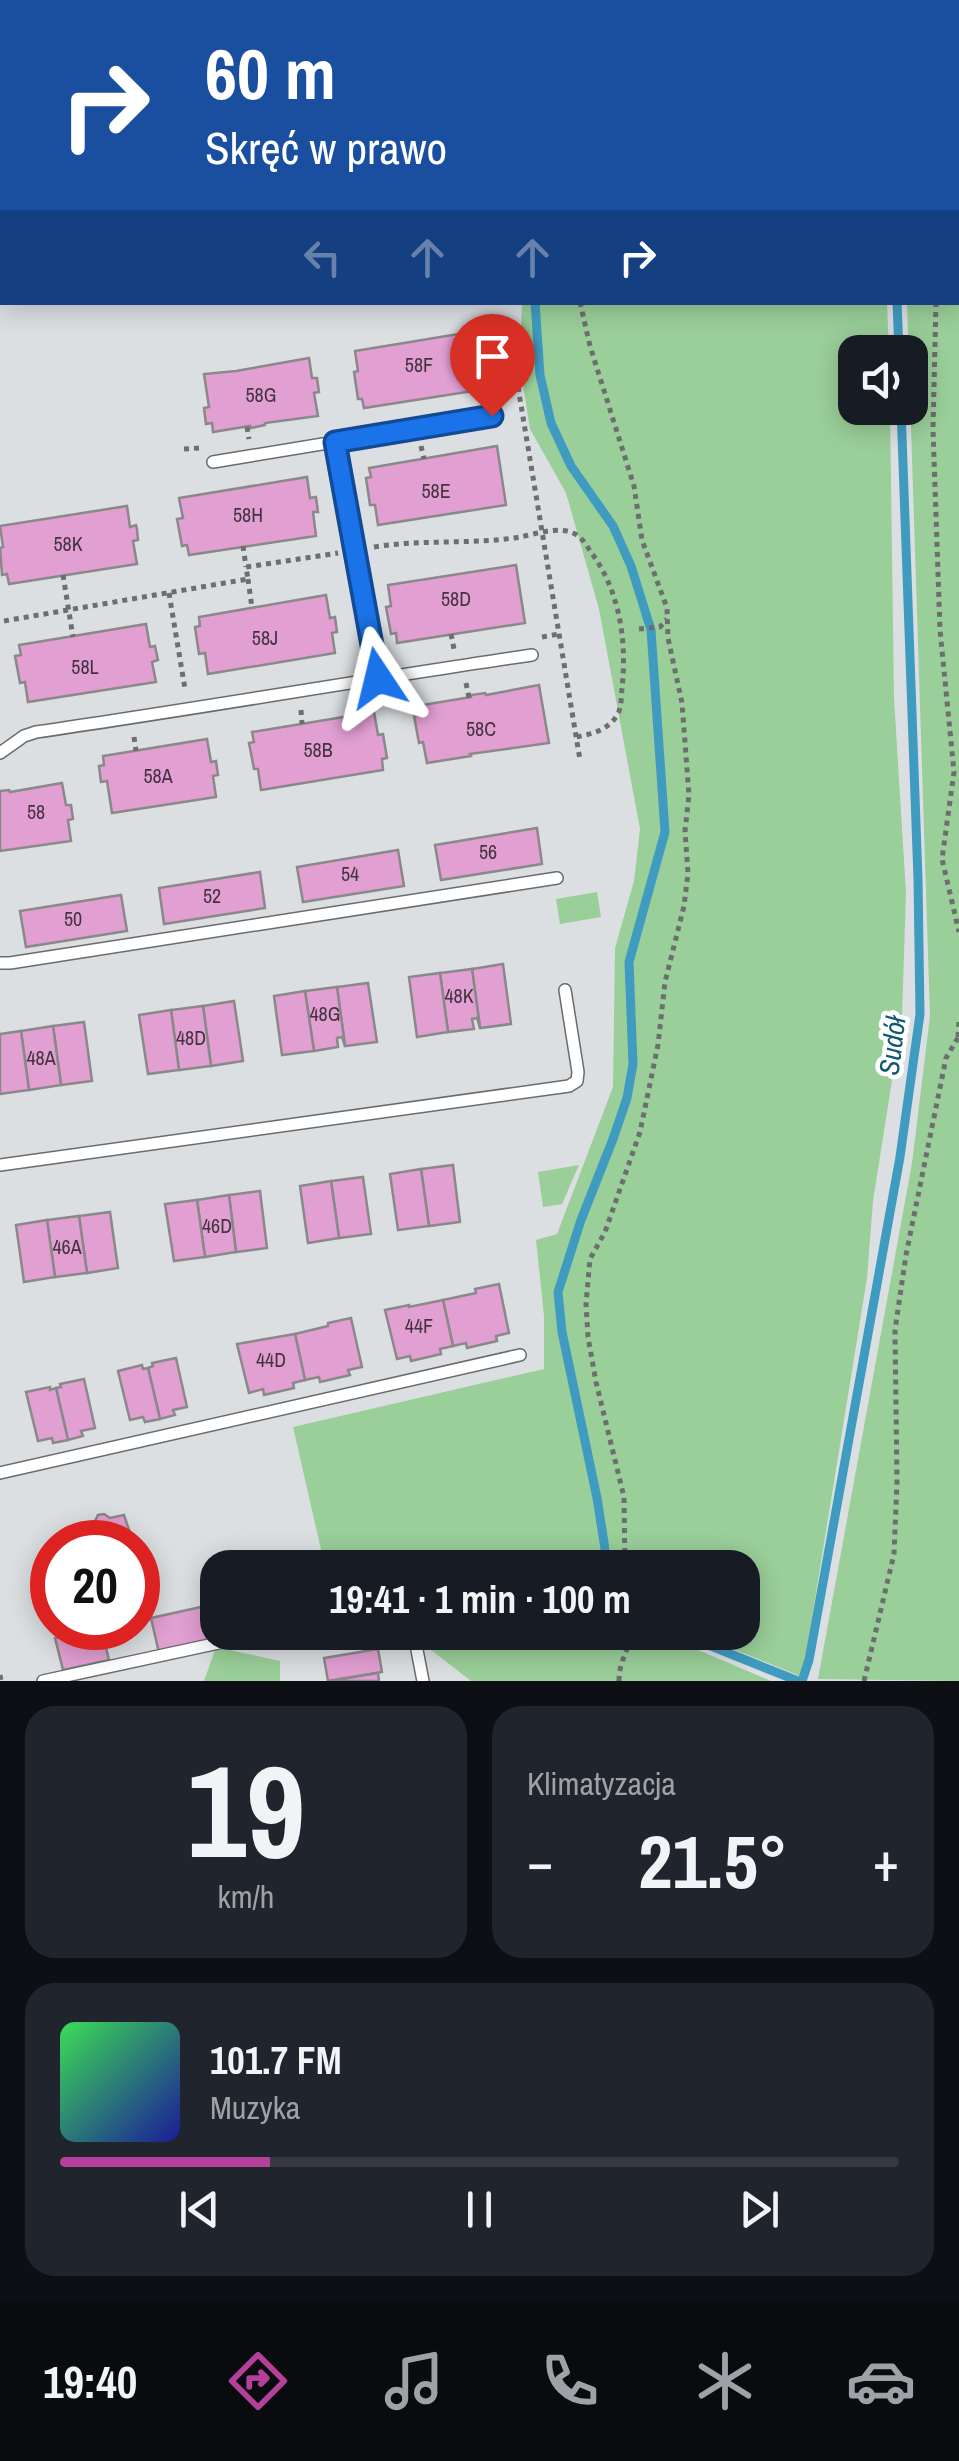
<!DOCTYPE html>
<html lang="pl">
<head>
<meta charset="utf-8">
<style>
	:root { --surface:#171b24; --page:#20242c; --text:#f1f3f6; --muted:#9ea1a6; --line:#363941; --accent:#b44099 }
	body { margin:0; font-family:"Archivo Narrow",sans-serif; background:var(--page); color:var(--text); height:100vh; display:flex; flex-direction:column; font-size:38px; white-space:nowrap }
	* { box-sizing:border-box; margin:0 }
	p { font-size:32px; color:var(--muted) }
	.icon { flex:none; width:55px; height:55px; fill:none; stroke:currentColor; stroke-width:2; stroke-linecap:round; stroke-linejoin:round }
	.map { position:relative; height:1681px; overflow:hidden }
	.details { display:flex; flex-direction:column; gap:25px; padding:25px; background:#0d0f14; flex:1 }
	.details>* { flex:none }
	.guide { position:absolute; left:0px; top:0px; width:960px; height:305px; box-shadow:0 5px 25px #0003; background:#1a4fa0; color:#fff; overflow:hidden }
	.tools { position:absolute; left:838px; top:335px; display:grid; gap:20px }
	.tools a { display:grid; place-items:center; width:90px; height:90px; border-radius:20px; background:var(--surface); box-shadow:0 5px 25px #0003; font-size:50px }
	.speed { position:absolute; left:30px; top:1520px; display:flex; gap:20px; font-size:50px; font-weight:700; text-align:center }
	.speed>* { display:grid; place-content:center; width:130px; height:130px; border-radius:50%; background:var(--surface); box-shadow:0 5px 25px #0003; line-height:1 }
	.speed .limit { border:15px solid #d22; background:#fff; color:#111 }
	.pin { position:absolute; display:grid; place-items:center; width:85px; height:85px; color:#fff; margin:-102px -42px; border-radius:50% 50% 50% 0; rotate:-45deg; box-shadow:0 0 10px #0007 }
	.pin .icon { rotate:45deg }
	.me { position:absolute; width:110px; margin:-55px; rotate:350deg; stroke-linejoin:round; filter:drop-shadow(0 0 8px #0008) }
	.turn { display:flex; align-items:center; gap:35px; height:210px; padding:0 40px; font-size:45px }
	.turn .icon { width:130px; height:130px; stroke-width:2.5 }
	.turn b { display:block; font-size:70px; line-height:85px }
	.lanes { display:flex; align-items:center; height:95px; padding:0 40px; background:#0003; justify-content:center; gap:50px; direction:ltr }
	.lanes .off { opacity:.35 }
	.big { font-size:75px; font-weight:700; line-height:1.1 }
	.details .card { flex:1; display:flex; flex-direction:column; justify-content:center; gap:15px; min-width:0; padding:0 35px; border-radius:30px; background:var(--page) }
	.details .dial { align-items:center; gap:0 }
	.dial b { font-size:130px; line-height:1 }
	.song { display:flex; align-items:center; gap:30px }
	.cover { width:120px; height:120px; border-radius:15px; background:linear-gradient(135deg,hsl(130 70% 55%),hsl(240 70% 35%)) }
	.played { height:10px; border-radius:5px; background:linear-gradient(90deg,var(--accent) 25%,var(--line) 25%) }
	.keys { display:flex; justify-content:space-around; direction:ltr }
	.heat { display:flex; justify-content:space-between; align-items:center; font-size:55px; direction:ltr }
	.details .tiles { flex:1; display:grid; gap:25px; grid-template-columns:1fr 1fr }
	.card:last-child { grid-column:span 2 }
	.trip { position:absolute; left:200px; top:1550px; width:560px; height:100px; border-radius:30px; background:var(--surface); box-shadow:0 5px 25px #0003; font-weight:700; line-height:100px; text-align:center }
	.tabs { display:flex; height:160px; justify-content:space-around; align-items:center; background:#090b0e; color:var(--muted) }
	.tabs .icon { width:70px; height:70px }
	.tabs .current { color:var(--accent) }
	.tabs b { font-size:45px; color:var(--text) }
	.map>svg:first-child { display:block }
	.green { fill:#9acf99 }
	.lines { fill:none; stroke-linecap:round; stroke-linejoin:round }
	.stream { stroke:#409bc1; stroke-width:9 }
	.building { fill:#e19fd2; stroke:#8b888a; stroke-width:2.5 }
	.lane-casing { stroke:#696b6e; stroke-width:14 }
	.path { stroke:#6c6e70; stroke-width:5; stroke-dasharray:5 5; stroke-linecap:butt }
	.lane { stroke:#fff; stroke-width:11 }
	.route-casing { stroke:#114b97; stroke-width:25 }
	.route { stroke:#1a73e8; stroke-width:18 }
	.labels { text-anchor:middle; stroke-width:9; stroke-linejoin:round; paint-order:stroke }
	.number-label { font-size:20px; fill:#443441 }
	.water-label { font-size:28px; font-style:italic; fill:#105973; stroke:#fff }
</style>
</head>
<body>
<div class="map">
<svg width="959" height="1681" viewBox="0 0 959 1681">
	<rect width="100%" height="100%" fill="#dcdfe2"/>
	<!-- green -->
	<g class="green">
		<polygon points="614,0 881,0 881,2 612,2"/>
		<polygon points="895,0 959,0 959,1681 818,1679 912,1163 930,1016 907,303 958,302 958,2 895,2"/>
		<polygon points="522,303 887,303 889,352 855,352 855,408 890,408 894,698 906,893 902,1017 873,1201 867,1278 805,1661 800,1676 694,1633 742,1632 742,1568 617,1567 602,1527 615,1567 337,1567 322,1554 293,1427 544,1369 544,1316 536,1240 557,1234 613,1087 615,948 634,881 640,829 599,609 566,493 530,429 520,367"/>
		<polygon points="597,892 601,917 560,924 556,899"/>
		<polygon points="579,1165 562,1204 543,1207 538,1172"/>
		<polygon points="409,1633 663,1633 679,1642 771,1681 471,1681"/>
		<polygon points="216,1647 280,1661 280,1681 204,1681"/>
	</g>
	<g class="lines">
		<!-- stream -->
		<g class="stream">
			<polyline points="564,0 564,2"/>
			<polyline points="888,2 888,0"/>
			<polyline points="535,302 540,375 551,423 571,466 613,526 631,566 651,630 665,832 629,962 633,1064 627,1098 613,1139 581,1220 558,1292 562,1332 597,1498 608,1568"/>
			<polyline points="897,302 899,352"/>
			<polyline points="676,1632 798,1681"/>
			<polyline points="802,1681 809,1660 900,1157 920,1014 918,879 901,408"/>
		</g>
	</g>
	<!-- building -->
	<g class="building">
		<polygon points="16,0 96,0 86,2 17,2"/>
		<polygon points="477,331 486,389 364,408 362,399 358,399 354,372 358,371 355,351"/>
		<polygon points="309,358 312,378 317,378 319,392 314,393 318,416 265,423 265,425 251,428 250,426 213,432 212,423 206,424 204,408 209,407 204,374 236,371"/>
		<polygon points="497,446 506,505 378,525 375,505 370,505 366,478 371,477 369,468"/>
		<polygon points="307,477 310,498 316,497 318,512 313,512 316,536 189,555 187,545 182,546 177,519 183,518 179,498"/>
		<polygon points="127,506 130,527 136,525 137,529 138,540 133,541 137,564 9,584 7,574 2,575 0,548 3,547 0,526"/>
		<polygon points="516,565 525,623 397,643 396,633 391,634 386,607 391,606 388,585"/>
		<polygon points="326,595 330,618 335,617 337,632 332,633 335,653 208,674 205,653 199,654 195,627 200,626 199,617"/>
		<polygon points="146,624 150,647 155,646 158,660 152,662 156,682 28,702 25,682 20,683 15,656 21,655 19,645"/>
		<polygon points="539,685 549,743 470,754 471,756 427,763 423,742 419,743 414,716 419,715 417,706 471,697 471,695 485,693 486,695"/>
		<polygon points="374,712 378,735 383,734 387,758 382,759 383,770 261,790 258,769 254,769 249,743 254,742 252,732"/>
		<polygon points="207,739 211,762 216,761 218,775 213,776 216,797 112,813 107,781 101,782 99,766 104,765 103,756"/>
		<polygon points="62,783 66,805 71,805 73,819 68,820 71,841 0,851 0,791 9,790 10,792"/>
		<polygon points="537,828 542,864 441,880 435,845"/>
		<polygon points="398,850 404,886 303,902 297,867"/>
		<polygon points="260,872 265,908 164,924 159,888"/>
		<polygon points="121,895 127,931 26,947 20,911"/>
		<polygon points="503,964 511,1024 480,1028 472,969"/>
		<polygon points="472,969 480,1028 477,1018 472,1019 474,1029 448,1032 440,973"/>
		<polygon points="440,973 448,1032 417,1037 409,977"/>
		<polygon points="368,983 377,1042 345,1046 337,987"/>
		<polygon points="337,987 345,1046 342,1037 337,1038 338,1047 314,1051 305,991"/>
		<polygon points="305,991 314,1051 282,1055 274,996"/>
		<polygon points="234,1001 243,1061 211,1066 203,1006"/>
		<polygon points="203,1006 211,1066 179,1070 171,1010"/>
		<polygon points="171,1010 179,1070 148,1074 139,1015"/>
		<polygon points="84,1022 92,1081 61,1085 53,1026"/>
		<polygon points="53,1026 61,1085 29,1090 21,1031"/>
		<polygon points="21,1031 29,1090 0,1094 0,1034"/>
		<polygon points="453,1165 460,1222 429,1226 421,1169"/>
		<polygon points="421,1169 429,1226 398,1230 390,1174"/>
		<polygon points="363,1177 371,1234 339,1238 331,1181"/>
		<polygon points="331,1181 339,1238 308,1243 300,1186"/>
		<polygon points="260,1191 267,1248 236,1252 229,1195"/>
		<polygon points="229,1195 236,1252 205,1257 197,1200"/>
		<polygon points="197,1200 205,1257 174,1261 165,1204"/>
		<polygon points="110,1212 118,1268 87,1273 79,1216"/>
		<polygon points="79,1216 87,1273 55,1277 47,1220"/>
		<polygon points="47,1220 55,1277 24,1282 16,1225"/>
		<polygon points="499,1284 509,1333 496,1336 497,1341 467,1348 466,1343 453,1346 443,1300 476,1293 475,1289"/>
		<polygon points="443,1300 453,1346 440,1349 441,1354 411,1361 410,1356 397,1359 385,1310 409,1305 409,1307"/>
		<polygon points="351,1318 362,1367 348,1370 350,1375 320,1382 319,1377 305,1380 295,1334 328,1326 328,1323"/>
		<polygon points="295,1334 305,1380 293,1383 294,1388 264,1395 263,1389 249,1393 237,1344"/>
		<polygon points="176,1358 187,1407 173,1410 175,1415 160,1419 148,1368 153,1366 152,1363"/>
		<polygon points="142,1365 143,1369 148,1368 160,1419 145,1422 143,1417 130,1420 118,1371"/>
		<polygon points="84,1379 95,1428 81,1431 83,1436 68,1440 56,1388 61,1387 60,1384"/>
		<polygon points="50,1387 50,1390 56,1388 68,1440 53,1443 52,1438 38,1441 26,1392"/>
		<polygon points="104,1514 110,1518 124,1515 133,1542 85,1542 81,1524 95,1521 98,1515"/>
		<polygon points="210,1605 218,1639 159,1653 151,1618"/>
		<polygon points="101,1628 109,1660 63,1670 55,1638"/>
		<polygon points="378,1649 382,1672 328,1681 324,1658"/>
		<polygon points="378,1673 379,1681 330,1681"/>
	</g>
	<g class="lines">
		<!-- lane casing -->
		<g class="lane-casing">
			<g id="lane">
				<polyline points="335,442 377,677"/>
				<polyline points="213,462 492,416"/>
				<path d="M0 753 24 736 36 732C202 708 367 679 532 655"/>
				<polyline points="0,963 10,963 557,878"/>
				<polyline points="0,1165 569,1086 577,1081 578,1072 565,990"/>
				<polyline points="0,1473 520,1355"/>
				<polyline points="417,1650 423,1681"/>
				<polyline points="43,1681 237,1639"/>
			</g>
		</g>
		<!-- path -->
		<g class="path">
			<polyline points="597,0 600,2"/>
			<polyline points="606,2 606,0"/>
			<polyline points="949,2 949,0"/>
			<polyline points="580,302 590,346 634,486 642,540 667,608 668,638 682,703 689,795 685,831 688,873 684,906 665,982 658,1045 640,1132 605,1232 590,1259 586,1304 588,1337 596,1382 624,1497 625,1568"/>
			<polyline points="936,302 933,429 940,630 954,772 942,859 959,932"/>
			<polyline points="518,387 580,760"/>
			<polyline points="247,427 249,439"/>
			<polyline points="421,446 424,459"/>
			<polyline points="184,449 200,448"/>
			<polyline points="243,546 246,567"/>
			<path d="M374 547C422 539 472 545 520 537 536 534 557 526 573 533 583 537 587 547 593 555 620 593 627 642 622 688 621 698 622 709 616 717 606 731 591 734 576 737"/>
			<polyline points="63,575 73,637"/>
			<polyline points="248,579 252,608"/>
			<polyline points="169,593 185,689"/>
			<polyline points="4,621 248,579 246,567 338,553"/>
			<polyline points="639,629 660,627 667,619"/>
			<polyline points="451,634 454,649"/>
			<polyline points="542,637 559,634"/>
			<polyline points="466,683 469,698"/>
			<polyline points="301,710 302,724"/>
			<polyline points="134,737 136,751"/>
			<polyline points="958,1037 959,1020"/>
			<polyline points="0,1675 1,1681"/>
			<path d="M619 1681C619 1661 628 1652 632 1632"/>
			<polyline points="864,1681 894,1554 897,1482 895,1330 906,1255 946,1058 959,1036"/>
		</g>
		<!-- lane -->
		<use href="#lane" class="lane"/>
	</g>
	<g class="lines">
		<!-- route casing -->
		<g class="route-casing">
			<polyline id="route" points="378,678 335,442 492,416"/>
		</g>
		<!-- route -->
		<use href="#route" class="route"/>
	</g>
	<g class="labels">
		<!-- number labels -->
		<g class="number-label">
			<text x="419" y="372">58F</text>
			<text x="261" y="402">58G</text>
			<text x="436" y="498">58E</text>
			<text x="248" y="522">58H</text>
			<text x="68" y="551">58K</text>
			<text x="456" y="606">58D</text>
			<text x="265" y="645">58J</text>
			<text x="85" y="674">58L</text>
			<text x="481" y="736">58C</text>
			<text x="318" y="757">58B</text>
			<text x="158" y="783">58A</text>
			<text x="36" y="819">58</text>
			<text x="488" y="859">56</text>
			<text x="350" y="881">54</text>
			<text x="212" y="903">52</text>
			<text x="73" y="926">50</text>
			<text x="459" y="1003">48K</text>
			<text x="325" y="1021">48G</text>
			<text x="191" y="1045">48D</text>
			<text x="41" y="1065">48A</text>
			<text x="217" y="1233">46D</text>
			<text x="67" y="1254">46A</text>
			<text x="419" y="1333">44F</text>
			<text x="271" y="1367">44D</text>
		</g>
		<!-- water labels -->
		<g class="water-label">
			<text transform="translate(892 1046) rotate(-83)" y="10">Sudół</text>
		</g>
	</g>
</svg>
<div class="tools">
<a><svg class="icon" aria-label="sound" viewBox="0 0 24 24"><path d="M4 9h4l5-4v14l-5-4H4zM17 9q2 3 0 6"/></svg></a>
</div>
<div class="speed"><div class="limit">20</div></div>
<div class="pin" style="left:492px;top:416px;background:#d93025"><svg class="icon" aria-label="arrive" viewBox="0 0 24 24"><path d="M6 21V4h12l-3 4 3 4H6"/></svg></div>
<svg class="me" style="left:378px;top:678px" viewBox="-20 -20 40 40"><path d="M0-17L14 15 0 8-14 15z" fill="#1a73e8" stroke="#fff" stroke-width="4"/></svg>
<div class="trip">19:41 · 1 min · 100 m</div>
<div class="guide">
<div class="turn"><svg class="icon" aria-label="right" viewBox="0 0 24 24"><path d="M7 20v-9h11M14 6l5 5-5 5"/></svg><div><b>60 m</b>Skręć w prawo</div></div>
<div class="lanes"><svg class="icon off" aria-label="left" viewBox="0 0 24 24"><path d="M17 20v-9H6M10 6l-5 5 5 5"/></svg><svg class="icon off" aria-label="ahead" viewBox="0 0 24 24"><path d="M12 20V5M6 11l6-6 6 6"/></svg><svg class="icon off" aria-label="ahead" viewBox="0 0 24 24"><path d="M12 20V5M6 11l6-6 6 6"/></svg><svg class="icon" aria-label="right" viewBox="0 0 24 24"><path d="M7 20v-9h11M14 6l5 5-5 5"/></svg></div>
</div>
</div>
<section class="details">
<div class="tiles">
<div class="card dial"><b>19</b><p>km/h</p></div>
<div class="card"><p>Klimatyzacja</p>
<div class="heat"><a>−</a><b class="big">21.5°</b><a>+</a></div>
</div>
<div class="card">
<div class="song"><i class="cover"></i><div><b>101.7 FM</b><p>Muzyka</p></div></div>
<div class="played"></div>
<div class="keys"><svg class="icon" aria-label="previous" viewBox="0 0 24 24"><path d="M18 5L8 12l10 7zM5 5v14"/></svg><svg class="icon" aria-label="pause" viewBox="0 0 24 24"><path d="M8 5v14M16 5v14"/></svg><svg class="icon" aria-label="next" viewBox="0 0 24 24"><path d="M6 5l10 7-10 7zM19 5v14"/></svg></div>
</div>
</div>
</section>
<nav class="tabs">
<b>19:40</b>
<svg class="icon current" aria-label="directions" viewBox="0 0 24 24"><path d="M12 3l9 9-9 9-9-9zM9 14v-3h6M13 9l2 2-2 2"/></svg>
<svg class="icon" aria-label="music" viewBox="0 0 24 24"><path d="M9 18V5l10-2v13"/><circle cx="6" cy="18" r="3"/><circle cx="16" cy="16" r="3"/></svg>
<svg class="icon" aria-label="phone" viewBox="0 0 24 24"><path d="M5 4h4l2 5-3 2q2 4 5 5l2-3 5 2v4C11 20 4 13 5 4z"/></svg>
<svg class="icon" aria-label="climate" viewBox="0 0 24 24"><path d="M12 3v18M4 7l16 10M4 17L20 7"/></svg>
<svg class="icon" aria-label="car" viewBox="0 0 24 24"><path d="M5 17H2v-5l4-1 3-4h7l3 4 3 1v5h-3M9 17h6M6 11h13"/><circle cx="7" cy="17" r="2"/><circle cx="17" cy="17" r="2"/></svg>
</nav>
</body>
</html>
